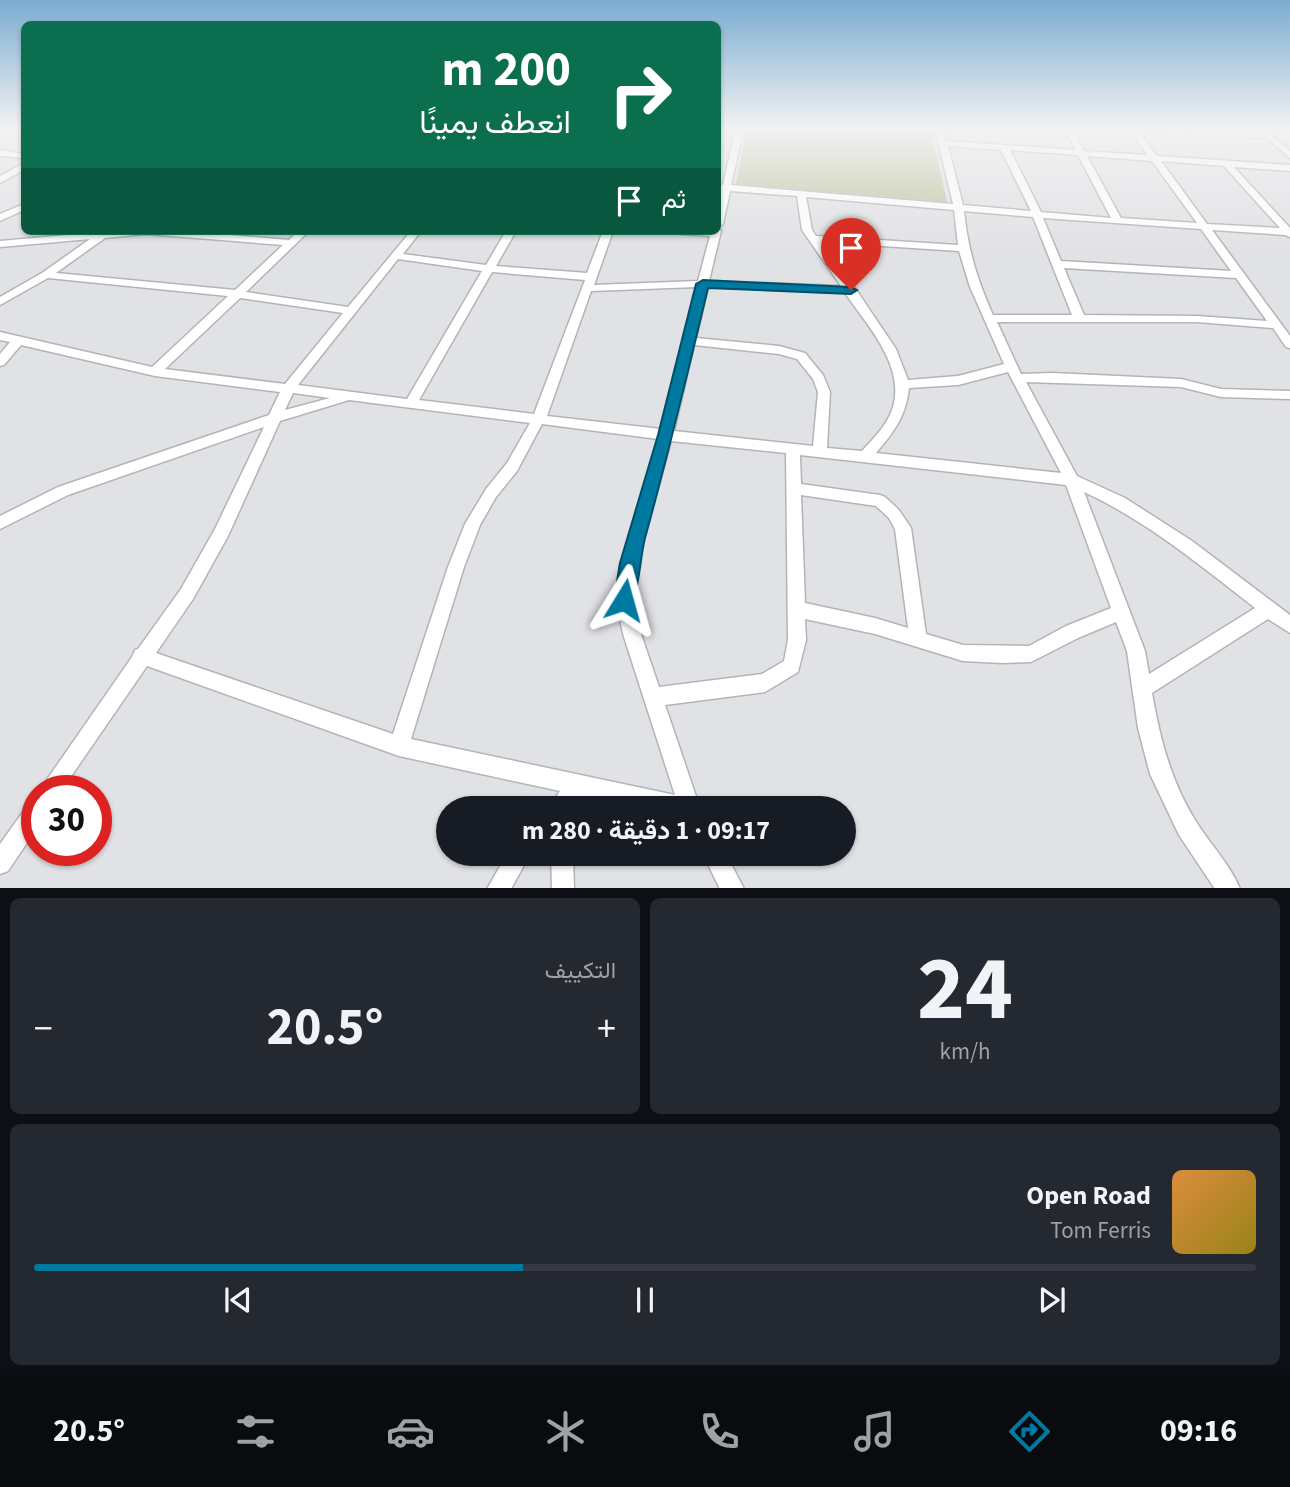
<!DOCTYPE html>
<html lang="ar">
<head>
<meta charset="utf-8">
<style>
	:root { --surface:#171b24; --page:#242831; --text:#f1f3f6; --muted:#9ea1a6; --line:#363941; --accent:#0079a1 }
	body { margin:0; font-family:"Source Sans 3",Vazirmatn,sans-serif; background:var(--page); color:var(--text); direction:rtl; height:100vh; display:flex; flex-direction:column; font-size:26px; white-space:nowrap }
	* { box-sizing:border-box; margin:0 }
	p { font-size:23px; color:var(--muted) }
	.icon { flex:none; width:38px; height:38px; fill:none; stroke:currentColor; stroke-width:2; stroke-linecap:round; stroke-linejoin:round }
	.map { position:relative; height:888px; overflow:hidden; direction:ltr }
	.details { display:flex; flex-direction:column; gap:10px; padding:10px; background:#0d0f14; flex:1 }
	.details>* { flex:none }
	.top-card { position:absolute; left:21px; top:21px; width:700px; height:214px; border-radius:10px; box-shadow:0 2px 5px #0004; direction:rtl; background:#0b6e4f; color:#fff; overflow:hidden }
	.speed { position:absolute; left:21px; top:775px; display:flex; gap:14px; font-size:35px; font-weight:700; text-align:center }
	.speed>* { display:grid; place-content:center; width:91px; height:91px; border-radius:50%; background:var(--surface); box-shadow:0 2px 5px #0004; line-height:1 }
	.speed .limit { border:10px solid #d22; background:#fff; color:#111 }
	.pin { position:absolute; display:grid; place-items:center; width:60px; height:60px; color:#fff; margin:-72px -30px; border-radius:50% 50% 50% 0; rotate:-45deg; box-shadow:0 0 7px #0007 }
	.pin .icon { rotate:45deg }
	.me { position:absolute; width:77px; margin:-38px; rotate:8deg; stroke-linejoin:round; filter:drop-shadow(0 0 5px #0008) }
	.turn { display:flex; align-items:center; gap:24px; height:147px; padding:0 35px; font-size:32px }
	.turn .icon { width:91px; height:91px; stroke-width:2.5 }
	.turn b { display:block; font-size:49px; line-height:60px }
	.then { display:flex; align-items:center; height:66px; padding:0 35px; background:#0003; gap:14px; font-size:26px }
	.big { font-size:52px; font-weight:700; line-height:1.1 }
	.details .tile { flex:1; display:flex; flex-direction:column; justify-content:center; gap:10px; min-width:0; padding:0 24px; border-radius:10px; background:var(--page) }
	.details .dial { align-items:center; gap:0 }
	.dial b { font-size:91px; line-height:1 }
	.song { display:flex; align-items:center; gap:21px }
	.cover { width:84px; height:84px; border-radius:10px; background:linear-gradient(135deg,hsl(30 70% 55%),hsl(50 70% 35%)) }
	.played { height:7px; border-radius:4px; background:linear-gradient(90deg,var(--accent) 40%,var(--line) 40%) }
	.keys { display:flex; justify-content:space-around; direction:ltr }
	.heat { display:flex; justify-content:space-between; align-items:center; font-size:38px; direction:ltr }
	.details .tiles { flex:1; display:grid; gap:10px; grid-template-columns:1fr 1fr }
	.tile:last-child { grid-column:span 2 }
	.trip { position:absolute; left:436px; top:796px; width:420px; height:70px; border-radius:35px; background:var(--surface); box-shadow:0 2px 5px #0004; font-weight:700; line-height:70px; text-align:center; direction:rtl }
	.tabs { display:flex; height:112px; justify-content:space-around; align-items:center; background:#090b0e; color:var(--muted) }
	.tabs .icon { width:49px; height:49px }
	.tabs .active { color:var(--accent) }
	.tabs b { font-size:32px; color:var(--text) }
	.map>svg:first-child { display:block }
	.green { fill:#bfc39f }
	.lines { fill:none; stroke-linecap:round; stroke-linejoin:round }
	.minor-casing { stroke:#b3b4b6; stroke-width:3 }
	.minor { fill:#fff; fill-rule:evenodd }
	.route { fill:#0079a1; stroke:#004f69; stroke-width:2 }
</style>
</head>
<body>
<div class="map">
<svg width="1290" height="889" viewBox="0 0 1290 889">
	<rect width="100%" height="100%" fill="#e1e2e5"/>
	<!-- green -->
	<polygon class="green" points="747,128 846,128 932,134 947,202 736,184"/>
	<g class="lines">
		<!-- minor casing -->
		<g class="minor-casing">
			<g id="minor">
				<polygon points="8,128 18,128 0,137 0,132"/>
				<path d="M736 128H744L731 185 953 204 936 133 881 130 877 128H943L946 141 1076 150 1064 128H1072L1084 151 1148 155 1128 128 1262 133 1260 131 1264 129 1290 151V158L1267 138 1139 132 1157 156 1290 165V171L1234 167 1290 228V237L1285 235 1212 230 1290 336V348L1286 347 1273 328 1197 322H997L1021 374 1053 373 1181 379 1221 389 1290 391V399L1221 397 1181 387 1026 382 1077 476 1125 498 1192 541 1290 615V633L1268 619 1152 693C1160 739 1171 781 1195 820 1209 843 1230 864 1240 889H1215L1179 835 1150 774 1138 728 1127 651 1116 622 1078 638 1031 662 1002 663 963 661 875 634 805 619 806 640 798 672 765 692 665 705 700 808H641L582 796 572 808H549L560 791 399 756 147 666 61 791H39L132 657 135 650 138 649 181 589 215 529 264 427 68 495 0 529V516L58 487 269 415 280 392 155 376 21 345 4 365 0 366V354L10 342 0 340V332L152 367 228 296 48 278 0 305V297L42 273 90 239 0 247V241L113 231H182L289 240 298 231H309L246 292 348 307 411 231H421L403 254 486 265 506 231H516L496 266 587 273 603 231H613L594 285 698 281 710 236 680 234 675 231H718V228L721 231 709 281 841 286 802 230 797 196 730 191 723 224 718 227V206L721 190H718V184L723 185ZM948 146 1001 150 1031 211 963 205ZM1010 150 1078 155 1111 218 1041 212ZM1087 156 1152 161 1197 223 1121 218ZM1161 161 1224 166 1280 228 1207 224ZM806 197 954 210 958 245 816 236 812 230ZM964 211 1033 217 1072 315H993C977 279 968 250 964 211ZM1043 218 1201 229 1231 271 1061 261ZM146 234 283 245 235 290 56 273 105 238ZM821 242 959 251 970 287 1004 364 958 376 908 380 896 349 855 288ZM398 259 482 271 407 399 298 385ZM1064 268 1236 278 1267 321 1197 316 1084 315ZM492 272 585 280 534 414 419 400ZM697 287 661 429 547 416 591 291ZM708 287 845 293C867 325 905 365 893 407 888 424 874 438 862 451L827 448 830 392 823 375 805 353 779 346 696 338ZM240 298 343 313 285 384 165 369ZM694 345 779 354 797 359 813 379 818 392 813 446 674 431ZM1008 372 1061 473 876 453C894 432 906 416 909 388L958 385ZM293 393 330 398 285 410ZM349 400 530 423 507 463 486 489 465 524 448 567 393 734 156 653 193 599 228 536 280 421ZM542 424 658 439 621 563 615 600 624 637 675 795 411 739 464 567 480 525 496 497 517 471ZM671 441 786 453 788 640 784 661 762 674 659 687 642 637 633 600 637 563ZM800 455 1066 485 1111 608 1066 626 1029 646 963 645 926 634 911 528 899 510 885 497 880 495 801 484ZM1084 492C1147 521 1201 566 1255 608L1149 674 1145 651ZM801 495 876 506 889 518 895 529 908 628 875 618 805 603Z"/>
				<polygon points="0,150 24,154 24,158 0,156"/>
				<polygon points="21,165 24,165 24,170 0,183 0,176"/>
				<polygon points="24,204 24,210 0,221 0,214"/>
				<polygon points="37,799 37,828 8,871 0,874 0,844 30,802"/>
				<polygon points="507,854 530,854 511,889 487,889"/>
				<polygon points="551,854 573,854 574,889 552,889"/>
				<polygon points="703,854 726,854 744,889 720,889"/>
			</g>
		</g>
		<!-- minor -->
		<use href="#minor" class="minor"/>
	</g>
	<!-- sky -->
	<linearGradient id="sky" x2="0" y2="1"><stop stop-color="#7aacd0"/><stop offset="0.51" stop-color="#f2f2f3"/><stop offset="1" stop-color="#f2f2f3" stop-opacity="0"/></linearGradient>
	<rect width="1290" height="252" fill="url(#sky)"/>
	<!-- route -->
	<path class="route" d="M703 280 851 287 857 290 851 294 708 288C688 372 668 455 645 538 640 558 639 590 631 606L624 609 617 606 614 600 620 563 658 435 696 284Z"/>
</svg>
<div class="speed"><div class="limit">30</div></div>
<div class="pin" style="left:851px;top:290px;background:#d93025"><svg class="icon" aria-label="arrive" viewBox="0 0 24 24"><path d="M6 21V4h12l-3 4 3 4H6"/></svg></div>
<svg class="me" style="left:624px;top:600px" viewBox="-20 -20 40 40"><path d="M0-17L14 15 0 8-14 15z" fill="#0079a1" stroke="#fff" stroke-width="4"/></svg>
<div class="trip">09:17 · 1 دقيقة · 280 m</div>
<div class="top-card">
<div class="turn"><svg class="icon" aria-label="right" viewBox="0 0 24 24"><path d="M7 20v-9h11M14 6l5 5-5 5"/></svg><div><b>200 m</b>انعطف يمينًا</div></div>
<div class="then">ثم<svg class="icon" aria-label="arrive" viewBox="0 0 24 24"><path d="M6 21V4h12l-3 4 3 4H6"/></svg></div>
</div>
</div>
<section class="details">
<div class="tiles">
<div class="tile dial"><b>24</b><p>km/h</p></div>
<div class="tile"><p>التكييف</p>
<div class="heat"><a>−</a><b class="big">20.5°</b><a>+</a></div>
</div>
<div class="tile">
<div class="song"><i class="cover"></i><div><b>Open Road</b><p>Tom Ferris</p></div></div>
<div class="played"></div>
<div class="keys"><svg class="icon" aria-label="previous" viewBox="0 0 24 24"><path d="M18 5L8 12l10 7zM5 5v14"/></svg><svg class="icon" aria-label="pause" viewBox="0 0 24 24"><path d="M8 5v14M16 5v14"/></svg><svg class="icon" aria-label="next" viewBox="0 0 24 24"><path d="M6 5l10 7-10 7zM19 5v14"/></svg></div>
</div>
</div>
</section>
<nav class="tabs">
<b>09:16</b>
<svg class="icon active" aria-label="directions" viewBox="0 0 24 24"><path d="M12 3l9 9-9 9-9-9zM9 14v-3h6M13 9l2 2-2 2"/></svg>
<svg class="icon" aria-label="music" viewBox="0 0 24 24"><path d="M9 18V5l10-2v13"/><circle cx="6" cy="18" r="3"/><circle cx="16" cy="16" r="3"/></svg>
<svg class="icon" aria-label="phone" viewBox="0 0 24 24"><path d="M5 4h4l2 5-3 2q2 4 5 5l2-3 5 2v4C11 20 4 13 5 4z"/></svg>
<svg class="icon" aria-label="climate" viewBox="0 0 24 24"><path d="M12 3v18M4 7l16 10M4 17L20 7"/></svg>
<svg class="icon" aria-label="car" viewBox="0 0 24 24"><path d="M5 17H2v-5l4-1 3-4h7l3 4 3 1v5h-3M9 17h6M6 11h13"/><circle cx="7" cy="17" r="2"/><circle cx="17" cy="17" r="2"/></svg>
<svg class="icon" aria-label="filters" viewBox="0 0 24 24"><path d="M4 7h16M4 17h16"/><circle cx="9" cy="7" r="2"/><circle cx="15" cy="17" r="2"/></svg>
<b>20.5°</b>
</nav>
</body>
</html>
